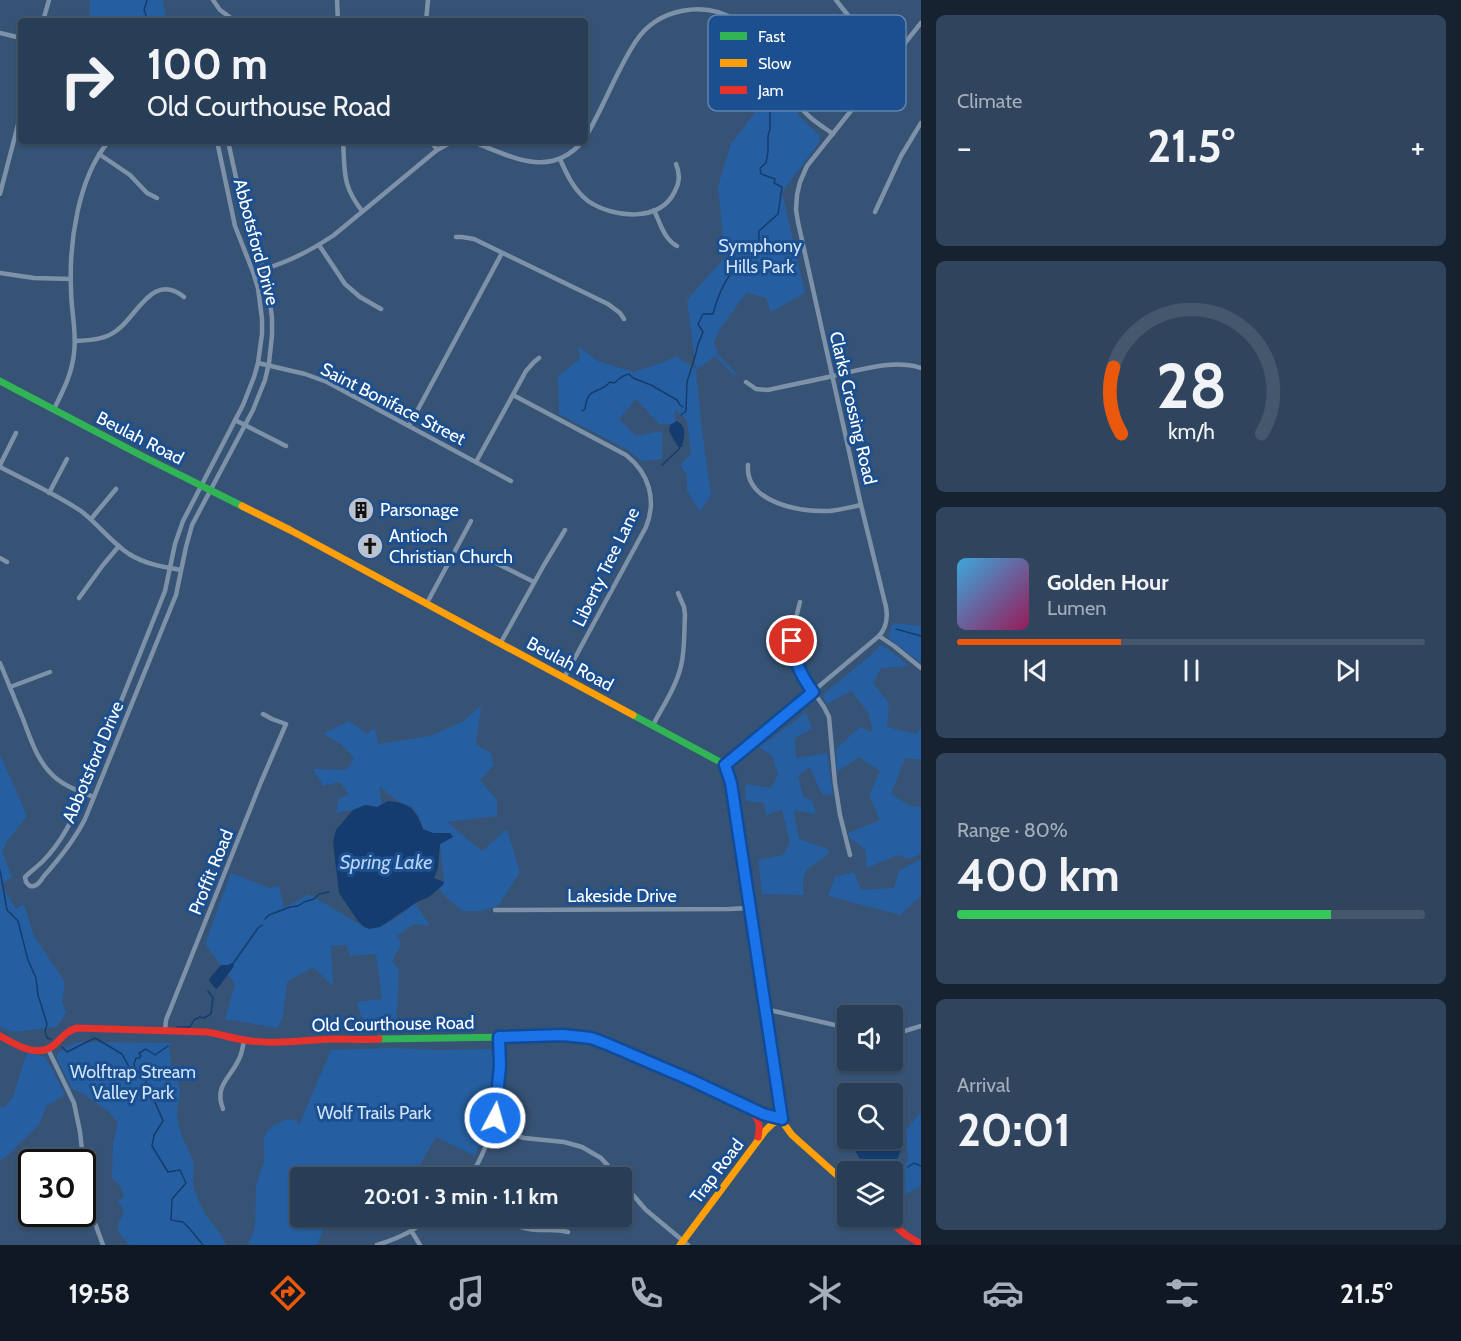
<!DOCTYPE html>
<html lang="en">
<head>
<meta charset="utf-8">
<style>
	:root { --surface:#283e57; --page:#30455d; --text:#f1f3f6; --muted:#a5aeba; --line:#44576d; --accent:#ea580c }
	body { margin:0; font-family:Cabin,sans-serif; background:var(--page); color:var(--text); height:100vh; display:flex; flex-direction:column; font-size:22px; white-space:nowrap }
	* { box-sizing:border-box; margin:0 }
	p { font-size:20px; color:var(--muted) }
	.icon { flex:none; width:33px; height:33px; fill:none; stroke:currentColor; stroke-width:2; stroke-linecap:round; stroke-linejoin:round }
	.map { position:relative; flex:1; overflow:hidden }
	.side { display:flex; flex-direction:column; gap:15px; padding:15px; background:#162230; width:540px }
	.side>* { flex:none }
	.guide { position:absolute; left:18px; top:18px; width:570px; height:126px; border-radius:6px; box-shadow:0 2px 4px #0004,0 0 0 2px var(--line); background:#283e57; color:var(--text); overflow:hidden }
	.fabs { position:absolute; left:837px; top:1005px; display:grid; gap:12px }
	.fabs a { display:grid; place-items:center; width:66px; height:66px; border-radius:6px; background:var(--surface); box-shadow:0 2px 4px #0004,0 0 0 2px var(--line); font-size:30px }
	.speed { position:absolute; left:18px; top:1149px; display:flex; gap:12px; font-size:30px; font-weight:700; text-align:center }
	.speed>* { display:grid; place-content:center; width:78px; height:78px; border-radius:50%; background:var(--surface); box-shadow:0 2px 4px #0004,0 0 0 2px var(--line); line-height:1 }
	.speed .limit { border:3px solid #111; border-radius:9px; background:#fff; color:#111 }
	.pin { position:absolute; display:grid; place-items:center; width:51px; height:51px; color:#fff; margin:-26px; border:3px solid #fff; border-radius:50%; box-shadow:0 2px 6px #0007 }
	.me { position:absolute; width:66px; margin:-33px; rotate:6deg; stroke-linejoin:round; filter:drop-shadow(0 0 4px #0008) }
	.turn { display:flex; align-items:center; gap:21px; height:126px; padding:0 30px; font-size:27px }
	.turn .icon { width:78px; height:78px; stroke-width:2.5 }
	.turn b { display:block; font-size:42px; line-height:51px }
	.big { font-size:45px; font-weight:700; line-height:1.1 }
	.side .widget { flex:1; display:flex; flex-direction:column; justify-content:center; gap:9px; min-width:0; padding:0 21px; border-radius:9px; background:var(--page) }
	.side .dial { align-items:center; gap:0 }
	.dial svg { height:156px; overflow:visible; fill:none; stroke:var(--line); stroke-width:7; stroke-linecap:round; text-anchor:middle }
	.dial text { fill:var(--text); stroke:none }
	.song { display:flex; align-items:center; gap:18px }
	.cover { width:72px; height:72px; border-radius:9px; background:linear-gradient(135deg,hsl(200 70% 55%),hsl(330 70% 35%)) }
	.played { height:6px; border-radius:3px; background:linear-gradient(90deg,var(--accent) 35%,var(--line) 35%) }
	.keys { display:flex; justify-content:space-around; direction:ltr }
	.heat { display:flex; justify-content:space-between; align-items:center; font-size:33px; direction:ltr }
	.charge { height:9px; border-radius:4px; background:linear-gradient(90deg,#34c759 80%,var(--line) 0) }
	.trip { position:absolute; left:290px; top:1167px; width:342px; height:60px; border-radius:6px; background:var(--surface); box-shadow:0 2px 4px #0004,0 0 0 2px var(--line); font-weight:700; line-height:60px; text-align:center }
	.menu { display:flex; height:96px; justify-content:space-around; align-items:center; background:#101923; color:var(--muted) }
	.menu .icon { width:42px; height:42px }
	.menu .selected { color:var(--accent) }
	.menu b { font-size:27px; color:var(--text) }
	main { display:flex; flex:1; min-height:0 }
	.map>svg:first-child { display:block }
	.green { fill:#265fa1 }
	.water { fill:#153c6e }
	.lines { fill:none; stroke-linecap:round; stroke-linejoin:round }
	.stream { stroke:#153c6e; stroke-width:1.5 }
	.street { stroke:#7d92a8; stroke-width:4.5 }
	.fast { stroke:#30b455; stroke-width:7 }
	.slow { stroke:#ff9f0a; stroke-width:7 }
	.jam { stroke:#e5322d; stroke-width:7 }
	.route-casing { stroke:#114b97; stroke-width:15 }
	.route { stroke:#1a73e8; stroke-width:10 }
	.labels { text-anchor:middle; stroke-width:6; stroke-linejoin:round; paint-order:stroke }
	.street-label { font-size:18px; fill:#fff; stroke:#1b4f8f }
	.park-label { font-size:18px; fill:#cfe3fa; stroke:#1b4f8f }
	.poi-label { font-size:18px; fill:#fff; stroke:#1b4f8f; text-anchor:start }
	.water-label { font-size:20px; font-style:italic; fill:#b5d3f5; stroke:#1b4f8f }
	.key { fill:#1b4f8f; stroke:#5f84b1; stroke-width:1.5 }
	.key-label { font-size:16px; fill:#fff }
</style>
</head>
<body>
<main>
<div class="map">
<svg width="921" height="1245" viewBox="0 0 921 1245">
	<rect width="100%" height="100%" fill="#365274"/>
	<!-- green -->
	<g class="green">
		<polygon points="90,0 163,0 165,14 169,21 90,21"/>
		<polygon points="781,78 793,108 803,120 819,135 820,138 818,144 782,192 805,293 771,312 766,298 746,293 718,332 714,343 718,353 717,354 736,373 734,375 715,356 696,370 702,430 711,495 700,512 687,491 687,475 680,465 691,454 687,420 675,410 675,424 659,424 636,399 619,419 636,436 662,431 662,459 641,461 628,450 559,414 558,376 580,359 578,346 598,361 633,372 664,362 676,356 696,369 687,300 725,257 718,186 731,144"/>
		<polygon points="893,623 921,626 921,663 891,640 888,635"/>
		<path d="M881 645 885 647 909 666 881 668 873 683 889 703 887 727 916 734 921 727V760L905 758 891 794 912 807 921 806V854L909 859 898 855 867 868 865 849 850 838 848 833 880 820 869 795 880 771 859 757 837 772 836 749 860 727 873 732 868 712 851 691 827 704 822 696C841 678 863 664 881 645Z"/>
		<polygon points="481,705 476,745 490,752 494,765 480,780 497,800 497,816 447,822 482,851 507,829 520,872 498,906 480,911 462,911 450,901 439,889 444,882 440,844 453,837 450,833 433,833 423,829 419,817 412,807 399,802 379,786 382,804 377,807 365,805 353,810 336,813 339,799 349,794 340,782 323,786 313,769 347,770 354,758 341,744 323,734 349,721 367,734 375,728 378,744 430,736 464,721"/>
		<path d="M806 712 812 729 795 738 796 758 827 753 833 794 822 795 810 767 798 776 803 796 813 802 816 814 794 810 799 839 830 850C818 871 799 858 804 895L762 894 758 860 783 855 790 843 782 810 766 815 764 803 745 801 746 784 771 788 778 774 772 756 759 747 787 727Z"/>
		<polygon points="0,754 27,816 7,841 2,851 12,877 1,885 16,909 24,904 34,936 65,982 62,1003 66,1011 62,1021 59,1022 58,1027 12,1032 0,1027"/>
		<polygon points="921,859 921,896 900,915 828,896 835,877 854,872 861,890 894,888 899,871"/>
		<path d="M231 873 269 888 279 886 284 908 309 894 364 927C382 932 402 914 415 903L430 926 414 924 397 936 401 945 392 961 399 970 396 1028C374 1026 361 1027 357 1002L382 999 376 954 350 956 346 945 331 946 333 986 313 967 287 982 283 1016 278 1028 225 1019 235 984 205 944Z"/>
		<path d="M78 1042 173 1043 169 1047 171 1062V1070C190 1094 172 1101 179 1127 182 1139 189 1149 193 1161 195 1170 192 1180 194 1189 196 1195 199 1201 201 1206 207 1220 220 1230 226 1245H130C123 1238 115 1232 119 1221 121 1218 123 1215 124 1211L118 1201 124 1197C123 1188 118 1184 112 1178L113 1143 118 1123 108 1111 82 1093 72 1089 57 1059V1054C63 1047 70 1045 78 1042Z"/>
		<path d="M390 1048 439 1050 488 1049 492 1050 494 1053C494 1072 494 1091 490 1110 487 1126 481 1141 475 1156L436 1137 415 1173 411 1177 300 1178V1216L332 1217 327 1220 317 1245H248L255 1228 256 1185 264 1162V1139L267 1131 273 1126 287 1119 296 1120 299 1125 331 1050Z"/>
		<polygon points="27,1052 45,1057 65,1094 46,1107 40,1123 9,1154 0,1161 0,1107 5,1107 13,1097"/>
		<polygon points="921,1112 921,1186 906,1194 893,1186 893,1173 908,1161 906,1130"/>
	</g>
	<!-- water -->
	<g class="water">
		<path d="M677 421C688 427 684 438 682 447H678L669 431 670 425Z"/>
		<path d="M388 801C410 803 416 809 423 829L433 833H450L453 837 440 844 438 868 434 878 444 882 443 885 429 897 417 902 380 927 369 929 364 927 358 921 339 893 333 842 336 830 353 810 365 805 377 807Z"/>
		<polygon points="232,963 234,966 218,988 216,989 210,982 209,979 221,965 228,965"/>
		<path d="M900 1127 903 1129C905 1145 897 1157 894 1172L893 1173 892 1172 874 1171C863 1163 851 1153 856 1139L892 1138 893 1128Z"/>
	</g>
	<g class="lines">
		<!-- stream -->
		<g class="stream">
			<polyline points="147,0 144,10 148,21"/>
			<path d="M582 411 585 409C588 385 599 395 610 382L614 383 623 376 629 374 633 378 651 385 677 400 680 405 683 407"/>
			<path d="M681 415 686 411 687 382 696 353 698 344 703 332 698 324 703 314H713C717 298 722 285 732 272L743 270 759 245V231L778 214 782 187 774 183 775 179 761 174 760 168 766 163 768 151V136L770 129V105"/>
			<polyline points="662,465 679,449 680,446"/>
			<polyline points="896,629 921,636"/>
			<polyline points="0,870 7,910 18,921 28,960 36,978 38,995 47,1024 45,1031 47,1038 51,1039"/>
			<polyline points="265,919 269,915 290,907 298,906 304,902 314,899 319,894 329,892"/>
			<polyline points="232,965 258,928 262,925"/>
			<polyline points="176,1027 190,1027 194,1020 200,1017 204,1018 211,1014 213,998 208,991"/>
			<path d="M62 1047 67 1052 95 1038 122 1054 129 1067 143 1074C148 1090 157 1105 163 1121L154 1135 152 1146 168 1172 180 1170 186 1183 172 1199 171 1220 183 1222 189 1228 203 1245"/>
			<polyline points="135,1069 134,1064 136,1058 139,1058 141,1056 139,1053 146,1049 155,1055 168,1046"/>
			<polyline points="908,1167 914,1163 921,1166"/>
		</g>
		<!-- street -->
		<g class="street">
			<polyline points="213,0 220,10 235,21"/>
			<polyline points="337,0 338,21"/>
			<polyline points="836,0 854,23 895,56"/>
			<polyline points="43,21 49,0"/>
			<polyline points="298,21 337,18"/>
			<polyline points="426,21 428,0"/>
			<polyline points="0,33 21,38"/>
			<path d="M717 84C737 80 751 60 764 47"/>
			<path d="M585 138C604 107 616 71 636 41 658 8 705 0 737 21 750 30 773 54 783 66 791 77 793 91 799 104 806 117 821 125 833 134"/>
			<path d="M217 141 235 226 253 272 258 288 262 319V334L258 363 254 377 243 405 183 521 175 544 165 591 84 794C73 818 62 842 43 861 37 867 31 871 25 877L26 882C29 885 29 887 34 886 39 885 41 880 44 876 60 858 74 841 85 819L176 595 186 547 192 525 253 410 265 380 269 363 272 335V318L268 285 259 255 246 223 228 141"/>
			<path d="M343 141C345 173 342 185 362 211"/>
			<polyline points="431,141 437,150"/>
			<path d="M466 141 473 142C511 156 550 180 583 141"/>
			<polyline points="99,154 130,175 147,193 157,198"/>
			<path d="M560 159C567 175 574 190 588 201 613 218 660 223 675 191 680 182 680 173 676 164"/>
			<polyline points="0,194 21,113"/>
			<path d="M654 210C660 223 664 239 677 246"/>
			<polyline points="875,212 901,156 921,123"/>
			<polyline points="456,237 462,237 474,239 608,304 620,313 624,319"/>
			<polyline points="319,245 345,284 360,297 381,309"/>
			<path d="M253 272C283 265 309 252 334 235L437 150 450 143 458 141"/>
			<polyline points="0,273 34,278 71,279"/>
			<path d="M75 341C90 340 104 340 116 331 137 317 152 271 184 297"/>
			<polyline points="258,363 305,374 327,382 511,481"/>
			<path d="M746 382 756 389 768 390C790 385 811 381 833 376 861 370 892 359 921 368"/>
			<path d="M513 395 626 455C649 473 657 500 646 527L564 678"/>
			<path d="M54 409C63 391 72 374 74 353 77 332 71 311 71 289 69 243 78 177 109 141"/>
			<polyline points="235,420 286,446"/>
			<polyline points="409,426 502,253"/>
			<polyline points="476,462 526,371 534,362 539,358"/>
			<polyline points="0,465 16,433"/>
			<path d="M748 465C745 503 800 512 829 511 840 510 851 507 861 505"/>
			<path d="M0 467C27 481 56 494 81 511 98 524 111 542 129 554 145 564 163 567 181 570"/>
			<polyline points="49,493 67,459"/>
			<polyline points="91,519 116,489"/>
			<polyline points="0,558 7,562"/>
			<polyline points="494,562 534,582"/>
			<polyline points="79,598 103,565 119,546"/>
			<polyline points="800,602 792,634 793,652 801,674 824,707 829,717 835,783 840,815 850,855"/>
			<polyline points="427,603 471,521"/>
			<polyline points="879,636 894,646 921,668"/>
			<polyline points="500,644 544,565 565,530"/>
			<path d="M0 663C8 682 15 700 23 719 31 740 38 764 57 779 68 788 81 792 94 797"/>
			<polyline points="10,687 50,672"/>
			<path d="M653 725C663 706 676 687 681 666 685 650 684 632 685 615L684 607 678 593"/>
			<path d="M725 765 879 636C887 627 888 618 886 607L861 505 798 222 796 210 797 195 800 182 807 166 921 23"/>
			<polyline points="495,910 729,909 750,908"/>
			<polyline points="765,1009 848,1028"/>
			<polyline points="165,1031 166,1020 176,995 261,782 286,724 272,719 263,714"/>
			<polyline points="892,1035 921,1026"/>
			<polyline points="48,1049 74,1103 80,1132 88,1204 103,1245"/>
			<path d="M223 1109C214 1085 230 1079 239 1059 242 1053 243 1046 244 1040"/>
			<polyline points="493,1128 524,1138 564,1142 582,1147 601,1158 619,1178"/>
			<path d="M469 1178C498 1135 501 1087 499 1037"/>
			<polyline points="621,1181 646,1210 688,1245"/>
			<path d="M498 1216C511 1225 524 1230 539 1230 550 1230 558 1229 568 1232"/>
			<polyline points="412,1232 420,1245"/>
			<path d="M377 1245C400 1238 413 1231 433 1216"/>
		</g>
		<!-- fast -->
		<g class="fast">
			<polyline points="0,381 144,457 242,506"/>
			<polyline points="633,715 724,764 728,771 731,783 782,1119 784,1124"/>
			<polyline points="379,1039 579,1036 607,1043 678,1075"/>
		</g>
		<!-- slow -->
		<g class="slow">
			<polyline points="242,506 290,530 633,715"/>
			<polyline points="678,1075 763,1114 782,1119"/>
			<polyline points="784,1124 792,1135 848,1185"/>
			<polyline points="680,1245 765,1131 772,1124 781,1119"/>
		</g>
		<!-- jam -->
		<g class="jam">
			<path d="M0 1036C15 1044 37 1059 54 1045 62 1038 66 1031 77 1028L207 1032C220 1034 231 1038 244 1040 273 1045 303 1040 333 1039 348 1039 364 1040 379 1039"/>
			<path d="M752 1112C760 1120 760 1127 758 1137"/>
			<polyline points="883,1216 906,1235 921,1244"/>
		</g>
	</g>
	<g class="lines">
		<!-- route casing -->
		<g class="route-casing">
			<path id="route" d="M495 1118 500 1066 499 1037 563 1035 591 1038 607 1044 691 1080 763 1114 782 1119 731 783 725 765 813 692C802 677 793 660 792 641"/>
		</g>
		<!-- route -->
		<use href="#route" class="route"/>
	</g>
	<!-- icons -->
	<defs>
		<g id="building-disc" transform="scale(1.35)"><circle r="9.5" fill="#b9c2ce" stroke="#1b4f8f"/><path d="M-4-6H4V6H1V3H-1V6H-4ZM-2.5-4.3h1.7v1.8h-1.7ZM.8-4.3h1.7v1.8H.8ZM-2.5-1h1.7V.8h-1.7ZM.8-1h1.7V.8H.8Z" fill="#111"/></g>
		<g id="church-disc" transform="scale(1.35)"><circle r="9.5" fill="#b9c2ce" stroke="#1b4f8f"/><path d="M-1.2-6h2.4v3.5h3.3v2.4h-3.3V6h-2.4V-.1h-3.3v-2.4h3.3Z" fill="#111"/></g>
	</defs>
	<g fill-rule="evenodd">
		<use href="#building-disc" x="361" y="510"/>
		<use href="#church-disc" x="370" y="546"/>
	</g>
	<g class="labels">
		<!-- street labels -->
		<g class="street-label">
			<text transform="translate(256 242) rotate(75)" y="6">Abbotsford Drive</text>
			<text transform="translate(393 404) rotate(27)" y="6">Saint Boniface Street</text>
			<text transform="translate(853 408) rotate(77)" y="6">Clarks Crossing Road</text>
			<text transform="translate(140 438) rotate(27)" y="6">Beulah Road</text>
			<text transform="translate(606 567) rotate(-64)" y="6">Liberty Tree Lane</text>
			<text transform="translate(570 664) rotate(28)" y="6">Beulah Road</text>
			<text transform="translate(93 762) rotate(-67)" y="6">Abbotsford Drive</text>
			<text transform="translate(211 872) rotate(-68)" y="6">Proffit Road</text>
			<text x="622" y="902">Lakeside Drive</text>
			<text transform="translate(393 1024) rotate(-1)" y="6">Old Courthouse Road</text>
			<text transform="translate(717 1171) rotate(-53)" y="6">Trap Road</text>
		</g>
		<!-- park labels -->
		<g class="park-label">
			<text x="760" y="252">Symphony<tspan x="760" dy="21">Hills Park</tspan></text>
			<text x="133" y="1078">Wolftrap Stream<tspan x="133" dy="21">Valley Park</tspan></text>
			<text x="374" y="1119">Wolf Trails Park</text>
		</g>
		<!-- poi labels -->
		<g class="poi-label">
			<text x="380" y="516">Parsonage</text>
			<text x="389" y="542">Antioch<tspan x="389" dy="21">Christian Church</tspan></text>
		</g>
		<!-- water labels -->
		<g class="water-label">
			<text x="386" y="869">Spring Lake</text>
		</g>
	</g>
	<!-- legend -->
	<rect x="708" y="15" width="198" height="96" rx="9" class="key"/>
	<rect x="720" y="32" width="27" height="8" fill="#30b455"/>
	<rect x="720" y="59" width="27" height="8" fill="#ff9f0a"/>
	<rect x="720" y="86" width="27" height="8" fill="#e5322d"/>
	<g class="key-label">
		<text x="758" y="42">Fast</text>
		<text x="758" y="69">Slow</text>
		<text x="758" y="96">Jam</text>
	</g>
</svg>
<div class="fabs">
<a><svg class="icon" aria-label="sound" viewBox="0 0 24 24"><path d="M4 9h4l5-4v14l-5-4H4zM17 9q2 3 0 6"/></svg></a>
<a><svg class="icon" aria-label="search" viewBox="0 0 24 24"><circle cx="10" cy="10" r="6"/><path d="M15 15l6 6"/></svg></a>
<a><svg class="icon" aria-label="layers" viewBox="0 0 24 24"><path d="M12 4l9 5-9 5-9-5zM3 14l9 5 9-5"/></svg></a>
</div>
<div class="speed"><div class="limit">30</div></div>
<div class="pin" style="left:792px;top:641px;background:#d93025"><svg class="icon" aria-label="arrive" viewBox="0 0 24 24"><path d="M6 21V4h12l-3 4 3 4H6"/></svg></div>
<svg class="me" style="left:495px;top:1118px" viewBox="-20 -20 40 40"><circle r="17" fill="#1a73e8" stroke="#fff" stroke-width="3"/><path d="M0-11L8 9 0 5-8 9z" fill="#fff"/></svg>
<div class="trip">20:01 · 3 min · 1.1 km</div>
<div class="guide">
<div class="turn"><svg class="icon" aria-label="right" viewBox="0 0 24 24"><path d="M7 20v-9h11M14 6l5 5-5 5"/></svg><div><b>100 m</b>Old Courthouse Road</div></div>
</div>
</div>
<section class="side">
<div class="widget"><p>Climate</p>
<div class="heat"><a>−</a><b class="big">21.5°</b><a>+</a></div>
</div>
<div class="widget dial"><svg viewBox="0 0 100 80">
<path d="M14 69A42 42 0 1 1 86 69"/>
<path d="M14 69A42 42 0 0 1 10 35" stroke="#ea580c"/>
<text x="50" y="56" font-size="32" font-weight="700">28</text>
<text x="50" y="72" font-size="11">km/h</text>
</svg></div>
<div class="widget">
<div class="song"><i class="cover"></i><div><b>Golden Hour</b><p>Lumen</p></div></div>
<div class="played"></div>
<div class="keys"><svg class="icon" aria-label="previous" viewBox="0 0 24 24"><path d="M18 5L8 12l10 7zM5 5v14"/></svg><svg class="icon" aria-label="pause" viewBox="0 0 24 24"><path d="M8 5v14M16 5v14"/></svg><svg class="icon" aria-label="next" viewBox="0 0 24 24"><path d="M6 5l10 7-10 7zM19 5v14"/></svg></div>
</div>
<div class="widget"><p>Range · 80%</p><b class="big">400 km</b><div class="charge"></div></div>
<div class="widget"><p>Arrival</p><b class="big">20:01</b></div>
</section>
</main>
<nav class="menu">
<b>19:58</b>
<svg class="icon selected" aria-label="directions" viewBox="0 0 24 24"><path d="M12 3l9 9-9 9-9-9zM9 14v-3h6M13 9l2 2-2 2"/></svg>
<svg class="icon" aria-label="music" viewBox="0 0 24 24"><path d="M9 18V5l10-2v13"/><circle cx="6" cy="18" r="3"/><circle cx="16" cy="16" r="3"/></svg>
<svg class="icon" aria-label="phone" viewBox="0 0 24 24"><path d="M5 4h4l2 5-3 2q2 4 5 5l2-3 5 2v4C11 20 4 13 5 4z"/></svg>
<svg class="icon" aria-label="climate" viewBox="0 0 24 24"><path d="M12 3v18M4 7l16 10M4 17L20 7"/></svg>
<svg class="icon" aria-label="car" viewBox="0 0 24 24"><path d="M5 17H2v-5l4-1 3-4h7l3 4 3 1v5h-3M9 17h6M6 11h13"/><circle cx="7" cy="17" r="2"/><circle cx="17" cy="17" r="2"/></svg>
<svg class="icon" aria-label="filters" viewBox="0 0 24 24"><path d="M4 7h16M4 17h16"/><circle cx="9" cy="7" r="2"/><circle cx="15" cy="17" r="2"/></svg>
<b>21.5°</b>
</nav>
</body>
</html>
